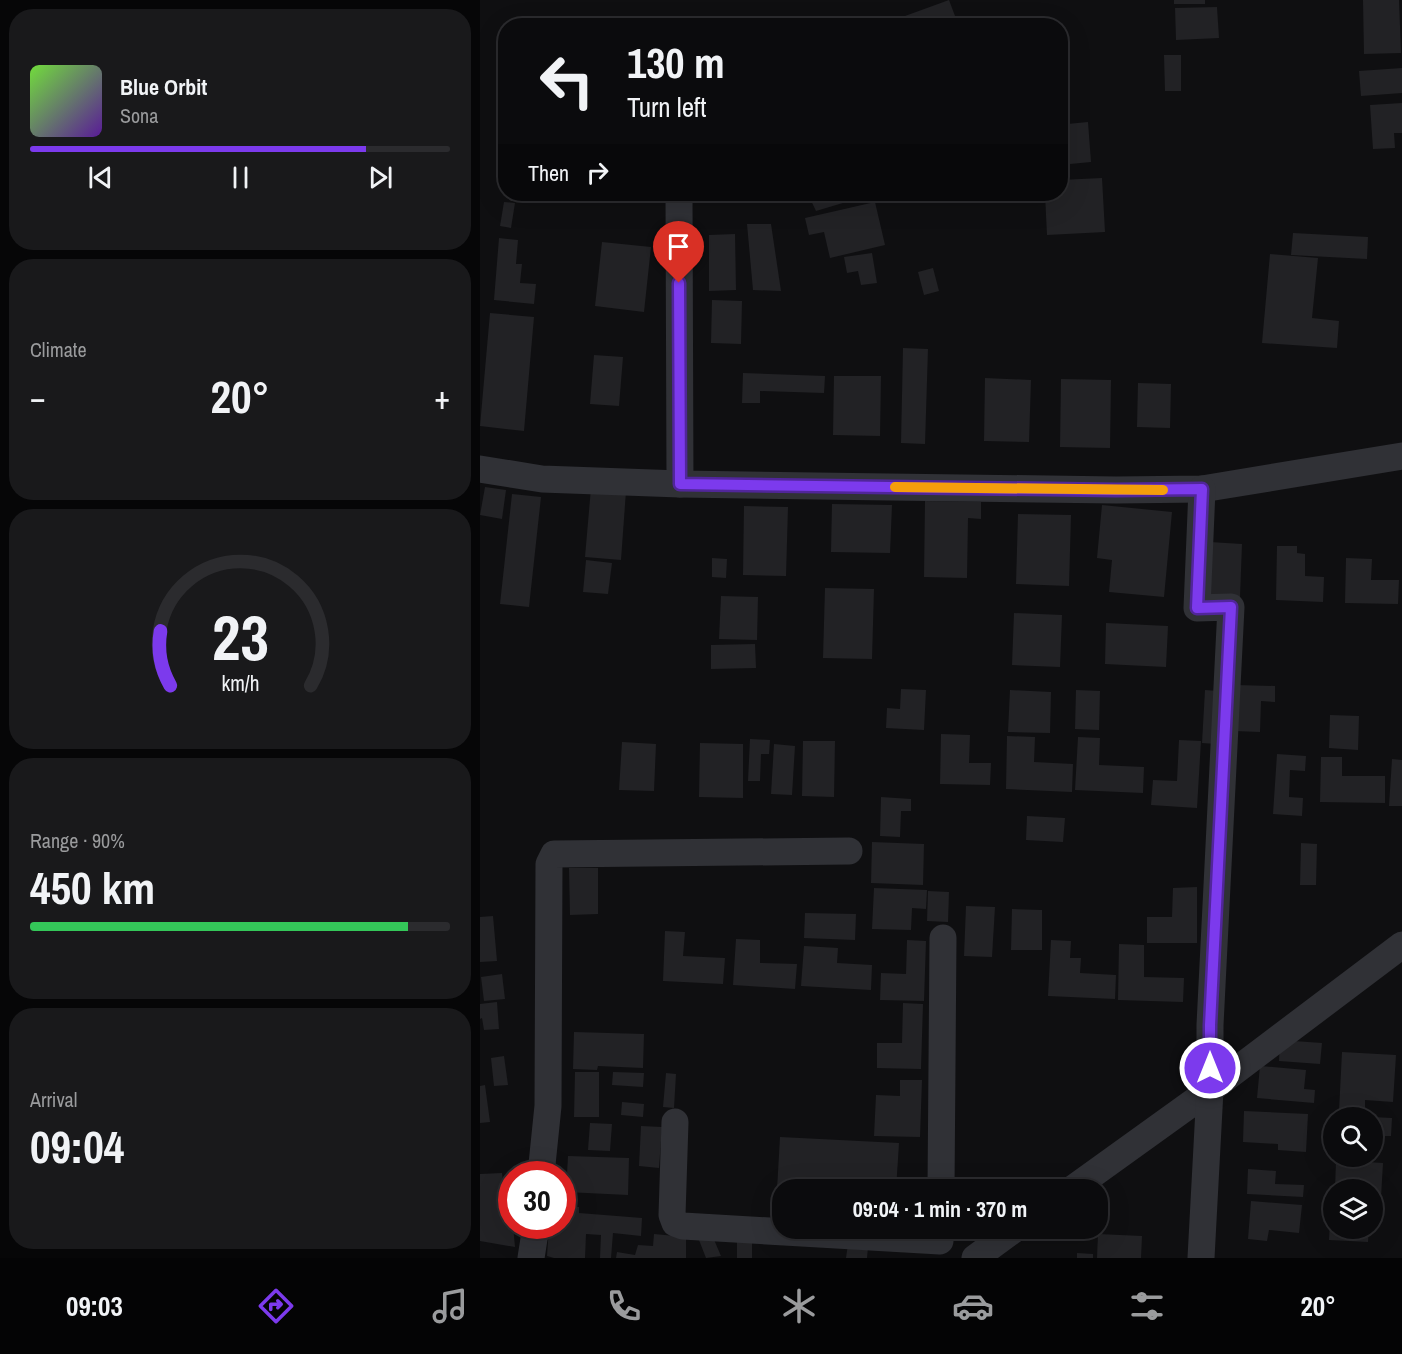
<!DOCTYPE html>
<html lang="en">
<head>
<meta charset="utf-8">
<style>
	:root { --surface:#0b0b0d; --page:#19191b; --text:#f1f3f6; --muted:#9a9b9d; --line:#2b2b2e; --accent:#7c3aed }
	body { margin:0; font-family:"Archivo Narrow",sans-serif; background:var(--page); color:var(--text); height:100vh; display:flex; flex-direction:column; font-size:22px; white-space:nowrap }
	* { box-sizing:border-box; margin:0 }
	p { font-size:20px; color:var(--muted) }
	.icon { flex:none; width:33px; height:33px; fill:none; stroke:currentColor; stroke-width:2; stroke-linecap:round; stroke-linejoin:round }
	.map { position:relative; flex:1; overflow:hidden }
	.details { display:flex; flex-direction:column; gap:9px; padding:9px; background:#060607; width:480px }
	.details>* { flex:none }
	.guide { position:absolute; left:18px; top:18px; width:570px; height:183px; border-radius:24px; box-shadow:0 6px 24px #0002,0 0 0 2px var(--line); background:#0b0b0d; color:var(--text); overflow:hidden }
	.controls { position:absolute; left:843px; top:1107px; display:grid; gap:12px }
	.controls a { display:grid; place-items:center; width:60px; height:60px; border-radius:50%; background:var(--surface); box-shadow:0 6px 24px #0002,0 0 0 2px var(--line); font-size:30px }
	.speed { position:absolute; left:18px; top:1161px; display:flex; gap:12px; font-size:30px; font-weight:700; text-align:center }
	.speed>* { display:grid; place-content:center; width:78px; height:78px; border-radius:50%; background:var(--surface); box-shadow:0 6px 24px #0002,0 0 0 2px var(--line); line-height:1 }
	.speed .limit { border:9px solid #d22; background:#fff; color:#111 }
	.pin { position:absolute; display:grid; place-items:center; width:51px; height:51px; color:#fff; margin:-62px -26px; border-radius:50% 50% 50% 0; rotate:-45deg; box-shadow:0 0 6px #0007 }
	.pin .icon { rotate:45deg }
	.me { position:absolute; width:66px; margin:-33px; rotate:0deg; stroke-linejoin:round; filter:drop-shadow(0 0 4px #0008) }
	.turn { display:flex; align-items:center; gap:21px; height:126px; padding:0 30px; font-size:27px }
	.turn .icon { width:78px; height:78px; stroke-width:2.5 }
	.turn b { display:block; font-size:42px; line-height:51px }
	.then { display:flex; align-items:center; height:57px; padding:0 30px; background:#0003; gap:12px; font-size:22px }
	.big { font-size:45px; font-weight:800; line-height:1.1 }
	.details .tile { flex:1; display:flex; flex-direction:column; justify-content:center; gap:9px; min-width:0; padding:0 21px; border-radius:24px; background:var(--page) }
	.details .dial { align-items:center; gap:0 }
	.dial svg { height:156px; overflow:visible; fill:none; stroke:var(--line); stroke-width:7; stroke-linecap:round; text-anchor:middle }
	.dial text { fill:var(--text); stroke:none }
	.song { display:flex; align-items:center; gap:18px }
	.cover { width:72px; height:72px; border-radius:9px; background:linear-gradient(135deg,hsl(100 70% 55%),hsl(270 70% 35%)) }
	.played { height:6px; border-radius:3px; background:linear-gradient(90deg,var(--accent) 80%,var(--line) 80%) }
	.keys { display:flex; justify-content:space-around; direction:ltr }
	.heat { display:flex; justify-content:space-between; align-items:center; font-size:33px; direction:ltr }
	.charge { height:9px; border-radius:4px; background:linear-gradient(90deg,#34c759 90%,var(--line) 0) }
	.trip { position:absolute; left:292px; top:1179px; width:336px; height:60px; border-radius:24px; background:var(--surface); box-shadow:0 6px 24px #0002,0 0 0 2px var(--line); font-weight:800; line-height:60px; text-align:center }
	.menu { display:flex; height:96px; justify-content:space-around; align-items:center; background:#040405; color:var(--muted) }
	.menu .icon { width:42px; height:42px }
	.menu .current { color:var(--accent) }
	.menu b { font-size:27px; color:var(--text) }
	main { display:flex; flex:1; min-height:0 }
	.map>svg:first-child { display:block }
	.building { fill:#222225 }
	.lines { fill:none; stroke-linecap:round; stroke-linejoin:round }
	.minor { stroke:#303136; stroke-width:27 }
	.route-casing { stroke:#51269a; stroke-width:15 }
	.route { stroke:#7c3aed; stroke-width:10 }
	.slow { stroke:#f59e0b; stroke-width:10 }
</style>
</head>
<body>
<main>
<section class="details">
<div class="tile">
<div class="song"><i class="cover"></i><div><b>Blue Orbit</b><p>Sona</p></div></div>
<div class="played"></div>
<div class="keys"><svg class="icon" aria-label="previous" viewBox="0 0 24 24"><path d="M18 5L8 12l10 7zM5 5v14"/></svg><svg class="icon" aria-label="pause" viewBox="0 0 24 24"><path d="M8 5v14M16 5v14"/></svg><svg class="icon" aria-label="next" viewBox="0 0 24 24"><path d="M6 5l10 7-10 7zM19 5v14"/></svg></div>
</div>
<div class="tile"><p>Climate</p>
<div class="heat"><a>−</a><b class="big">20°</b><a>+</a></div>
</div>
<div class="tile dial"><svg viewBox="0 0 100 80">
<path d="M14 69A42 42 0 1 1 86 69"/>
<path d="M14 69A42 42 0 0 1 9 41" stroke="#7c3aed"/>
<text x="50" y="56" font-size="32" font-weight="700">23</text>
<text x="50" y="72" font-size="11">km/h</text>
</svg></div>
<div class="tile"><p>Range · 90%</p><b class="big">450 km</b><div class="charge"></div></div>
<div class="tile"><p>Arrival</p><b class="big">09:04</b></div>
</section>
<div class="map">
<svg width="922" height="1258" viewBox="0 0 922 1258">
	<rect width="100%" height="100%" fill="#0f0f11"/>
	<!-- building -->
	<g class="building">
		<polygon points="469,0 475,16 466,19 469,26 429,26 425,16"/>
		<rect x="694" y="0" width="31" height="4"/>
		<polygon points="883,0 919,0 921,53 884,54"/>
		<polygon points="737,7 739,38 696,40 695,8"/>
		<polygon points="684,55 701,55 701,91 685,91"/>
		<polygon points="922,68 922,93 881,96 879,71"/>
		<polygon points="922,103 922,133 914,133 915,148 893,149 890,105"/>
		<polygon points="608,122 611,162 590,164 587,124"/>
		<polygon points="622,178 625,232 567,235 565,194 580,194 580,180"/>
		<polygon points="328,194 393,194 336,211"/>
		<polygon points="24,202 35,203 31,228 20,226"/>
		<polygon points="395,202 405,245 350,258 344,232 329,235 325,218"/>
		<polygon points="267,224 291,224 301,291 273,290"/>
		<polygon points="813,233 888,237 887,259 811,255"/>
		<polygon points="255,234 256,290 229,291 229,235"/>
		<polygon points="19,238 38,240 36,264 42,264 40,283 56,284 54,304 14,300"/>
		<polygon points="122,242 171,247 164,312 115,306"/>
		<polygon points="392,253 397,283 381,285 378,271 367,273 364,257"/>
		<polygon points="790,254 838,258 832,318 859,321 857,348 782,343"/>
		<polygon points="453,268 459,291 444,295 438,272"/>
		<polygon points="232,300 262,301 261,344 231,343"/>
		<polygon points="10,313 54,317 44,431 0,426"/>
		<polygon points="423,348 448,349 445,444 421,443"/>
		<polygon points="114,355 143,357 139,406 110,404"/>
		<polygon points="263,373 345,376 344,393 280,391 280,403 262,403"/>
		<polygon points="354,376 401,376 400,436 353,435"/>
		<polygon points="505,378 551,380 549,442 504,441"/>
		<polygon points="581,379 631,380 630,448 580,447"/>
		<polygon points="658,383 691,384 690,428 657,427"/>
		<polygon points="5,487 26,490 22,519 0,515"/>
		<polygon points="111,488 146,491 141,560 105,557"/>
		<polygon points="32,494 61,497 49,607 20,604"/>
		<polygon points="445,501 501,502 501,519 488,518 487,578 444,577"/>
		<polygon points="352,504 412,505 410,553 351,552"/>
		<polygon points="622,505 692,512 684,597 629,592 632,560 617,558"/>
		<polygon points="264,506 308,507 306,576 263,575"/>
		<polygon points="538,514 591,515 589,586 536,584"/>
		<polygon points="730,542 762,544 760,597 728,596"/>
		<polygon points="797,546 817,546 817,553 825,554 825,576 844,577 843,602 796,600"/>
		<polygon points="232,558 247,559 246,578 232,577"/>
		<polygon points="866,558 892,559 891,580 919,580 918,604 865,603"/>
		<polygon points="106,560 132,563 128,594 103,592"/>
		<polygon points="345,588 394,589 392,659 343,658"/>
		<polygon points="241,596 278,597 277,640 239,639"/>
		<polygon points="534,613 582,615 580,667 532,665"/>
		<polygon points="626,623 688,626 686,667 625,664"/>
		<polygon points="275,644 276,668 231,669 231,645"/>
		<polygon points="756,685 795,686 795,702 781,701 780,732 754,731"/>
		<polygon points="421,689 446,690 444,730 406,728 407,708 420,709"/>
		<polygon points="530,690 571,692 570,733 528,732"/>
		<polygon points="596,690 620,691 619,730 595,729"/>
		<polygon points="725,690 739,691 736,744 722,743"/>
		<polygon points="850,715 879,716 878,750 849,748"/>
		<polygon points="461,734 490,735 489,763 511,763 510,785 460,784"/>
		<polygon points="527,736 555,737 554,762 593,764 592,792 526,789"/>
		<polygon points="598,737 620,738 619,765 664,767 663,793 595,790"/>
		<polygon points="270,739 290,740 289,754 281,754 280,781 268,781"/>
		<polygon points="699,740 721,741 717,808 671,805 673,780 697,781"/>
		<polygon points="323,741 355,741 354,797 322,796"/>
		<polygon points="142,742 176,744 174,791 139,790"/>
		<polygon points="220,743 263,744 263,798 219,797"/>
		<polygon points="294,744 315,746 312,795 291,794"/>
		<polygon points="797,754 826,756 825,771 810,770 809,797 823,798 822,816 793,814"/>
		<polygon points="841,757 862,757 862,776 905,776 905,803 840,802"/>
		<polygon points="912,759 922,760 922,806 909,806"/>
		<polygon points="401,797 431,799 431,811 421,811 420,837 400,836"/>
		<polygon points="547,816 585,818 583,842 546,840"/>
		<polygon points="392,842 444,844 443,885 391,883"/>
		<polygon points="821,843 837,844 836,885 820,885"/>
		<polygon points="89,868 118,868 118,914 90,915"/>
		<polygon points="717,887 717,943 667,943 667,917 692,917 693,888"/>
		<polygon points="394,888 447,890 446,909 432,908 431,930 392,929"/>
		<polygon points="448,891 469,892 468,922 447,921"/>
		<polygon points="486,906 515,907 512,957 484,956"/>
		<polygon points="532,909 562,910 562,950 531,950"/>
		<polygon points="325,913 376,914 375,940 324,938"/>
		<polygon points="13,916 17,961 0,962 0,917"/>
		<polygon points="185,931 205,932 203,956 245,958 243,984 183,981"/>
		<polygon points="256,939 280,940 280,963 317,964 315,989 253,985"/>
		<polygon points="427,940 446,941 444,1001 400,1000 401,973 426,974"/>
		<polygon points="571,940 591,941 590,958 601,958 600,973 636,975 635,999 568,996"/>
		<polygon points="639,944 664,945 664,977 704,978 703,1002 638,1000"/>
		<polygon points="324,946 358,948 357,963 392,965 391,990 321,986"/>
		<polygon points="22,974 25,999 4,1001 1,977"/>
		<polygon points="17,1002 19,1029 4,1030 2,1018 0,1019 0,1004"/>
		<polygon points="423,1003 443,1004 441,1069 397,1068 397,1043 422,1043"/>
		<polygon points="94,1032 164,1034 163,1068 118,1066 117,1070 93,1069"/>
		<polygon points="800,1040 842,1043 840,1064 799,1061"/>
		<polygon points="862,1052 916,1055 913,1102 885,1100 885,1112 859,1111"/>
		<polygon points="24,1056 28,1085 14,1086 11,1058"/>
		<polygon points="780,1066 826,1070 824,1089 835,1090 834,1103 777,1098"/>
		<polygon points="95,1072 119,1072 119,1117 94,1117"/>
		<polygon points="133,1072 164,1073 163,1087 132,1085"/>
		<polygon points="186,1073 196,1074 194,1108 183,1107"/>
		<polygon points="420,1080 442,1080 440,1137 394,1136 396,1095 420,1096"/>
		<polygon points="5,1085 10,1122 0,1123 0,1086"/>
		<polygon points="142,1102 164,1104 163,1117 141,1115"/>
		<polygon points="764,1111 828,1114 826,1152 798,1150 798,1144 763,1142"/>
		<polygon points="892,1117 912,1118 911,1136 900,1136 899,1155 892,1155"/>
		<polygon points="110,1123 132,1124 130,1151 108,1150"/>
		<polygon points="161,1126 182,1127 179,1168 159,1166"/>
		<polygon points="300,1137 419,1143 416,1190 297,1190"/>
		<polygon points="88,1156 149,1158 148,1195 86,1192"/>
		<polygon points="856,1160 903,1163 901,1197 892,1196 892,1190 855,1190"/>
		<polygon points="768,1169 796,1171 795,1184 824,1185 823,1197 767,1194"/>
		<polygon points="22,1173 24,1192 30,1191 35,1247 0,1241 0,1174"/>
		<polygon points="771,1201 822,1205 819,1233 789,1230 787,1241 768,1239"/>
		<polygon points="851,1203 854,1203 854,1228 889,1228 888,1242 849,1240"/>
		<polygon points="82,1206 99,1207 99,1213 162,1218 161,1236 133,1233 131,1258 120,1258 121,1235 106,1234 105,1258 74,1258 67,1256 69,1226 82,1226"/>
		<polygon points="174,1234 206,1237 206,1258 136,1258 137,1252 155,1255 158,1245 173,1246"/>
		<polygon points="618,1234 662,1236 661,1258 617,1258"/>
		<polygon points="232,1235 241,1256 226,1258 219,1240"/>
		<polygon points="257,1238 272,1239 272,1258 257,1258"/>
		<polygon points="368,1244 388,1247 387,1258 366,1258"/>
		<polygon points="597,1253 613,1254 613,1258 597,1258"/>
	</g>
	<g class="lines">
		<!-- minor -->
		<g class="minor">
			<polyline points="199,194 200,484"/>
			<polyline points="0,469 62,479 200,484 636,490 722,489 922,456"/>
			<polyline points="195,1122 192,1215 195,1223 203,1226 460,1241"/>
			<polyline points="61,1174 68,1106 69,864 74,854 369,851"/>
			<polyline points="461,1190 463,938"/>
			<polyline points="591,1190 730,1090 922,945"/>
			<polyline points="51,1258 56,1226"/>
			<polyline points="495,1258 536,1228"/>
			<polyline points="721,1258 730,1090 730,1025 751,607 717,608 722,489"/>
		</g>
	</g>
	<g class="lines">
		<!-- route casing -->
		<g class="route-casing">
			<polyline id="route" points="199,283 200,484 636,490 722,489 717,608 751,607 730,1025 730,1068"/>
		</g>
		<!-- route -->
		<use href="#route" class="route"/>
		<!-- slow -->
		<polyline class="slow" points="415,487 683,490"/>
	</g>
</svg>
<div class="controls">
<a><svg class="icon" aria-label="search" viewBox="0 0 24 24"><circle cx="10" cy="10" r="6"/><path d="M15 15l6 6"/></svg></a>
<a><svg class="icon" aria-label="layers" viewBox="0 0 24 24"><path d="M12 4l9 5-9 5-9-5zM3 14l9 5 9-5"/></svg></a>
</div>
<div class="speed"><div class="limit">30</div></div>
<div class="pin" style="left:199px;top:283px;background:#d93025"><svg class="icon" aria-label="arrive" viewBox="0 0 24 24"><path d="M6 21V4h12l-3 4 3 4H6"/></svg></div>
<svg class="me" style="left:730px;top:1068px" viewBox="-20 -20 40 40"><circle r="17" fill="#7c3aed" stroke="#fff" stroke-width="3"/><path d="M0-11L8 9 0 5-8 9z" fill="#fff"/></svg>
<div class="trip">09:04 · 1 min · 370 m</div>
<div class="guide">
<div class="turn"><svg class="icon" aria-label="left" viewBox="0 0 24 24"><path d="M17 20v-9H6M10 6l-5 5 5 5"/></svg><div><b>130 m</b>Turn left</div></div>
<div class="then">Then<svg class="icon" aria-label="right" viewBox="0 0 24 24"><path d="M7 20v-9h11M14 6l5 5-5 5"/></svg></div>
</div>
</div>
</main>
<nav class="menu">
<b>09:03</b>
<svg class="icon current" aria-label="directions" viewBox="0 0 24 24"><path d="M12 3l9 9-9 9-9-9zM9 14v-3h6M13 9l2 2-2 2"/></svg>
<svg class="icon" aria-label="music" viewBox="0 0 24 24"><path d="M9 18V5l10-2v13"/><circle cx="6" cy="18" r="3"/><circle cx="16" cy="16" r="3"/></svg>
<svg class="icon" aria-label="phone" viewBox="0 0 24 24"><path d="M5 4h4l2 5-3 2q2 4 5 5l2-3 5 2v4C11 20 4 13 5 4z"/></svg>
<svg class="icon" aria-label="climate" viewBox="0 0 24 24"><path d="M12 3v18M4 7l16 10M4 17L20 7"/></svg>
<svg class="icon" aria-label="car" viewBox="0 0 24 24"><path d="M5 17H2v-5l4-1 3-4h7l3 4 3 1v5h-3M9 17h6M6 11h13"/><circle cx="7" cy="17" r="2"/><circle cx="17" cy="17" r="2"/></svg>
<svg class="icon" aria-label="filters" viewBox="0 0 24 24"><path d="M4 7h16M4 17h16"/><circle cx="9" cy="7" r="2"/><circle cx="15" cy="17" r="2"/></svg>
<b>20°</b>
</nav>
</body>
</html>
